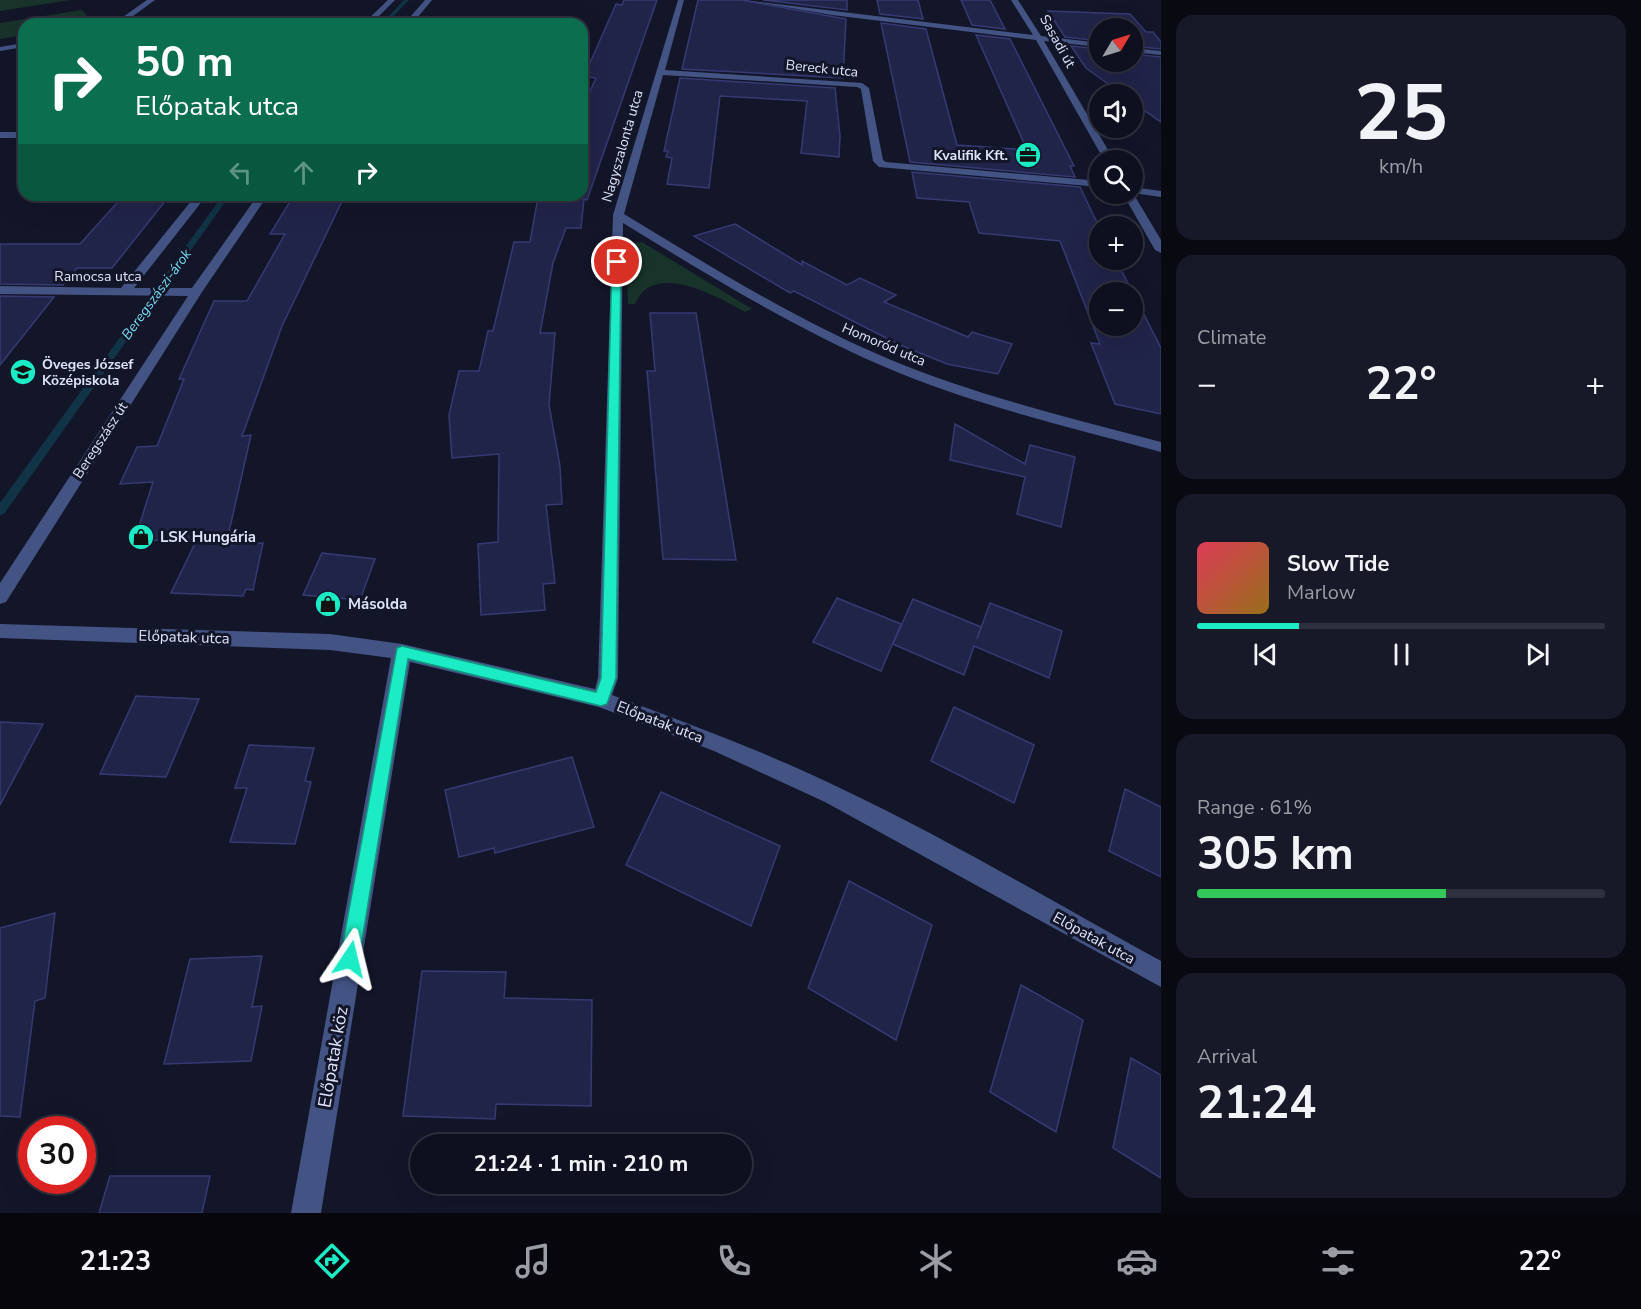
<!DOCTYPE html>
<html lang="en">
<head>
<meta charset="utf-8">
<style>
	:root { --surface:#0e101f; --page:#171928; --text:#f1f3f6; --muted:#9b9da4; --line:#2e303d; --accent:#1becc5 }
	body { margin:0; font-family:"Nunito Sans",sans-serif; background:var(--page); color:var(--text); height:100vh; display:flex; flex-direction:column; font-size:22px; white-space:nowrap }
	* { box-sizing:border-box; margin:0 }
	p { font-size:20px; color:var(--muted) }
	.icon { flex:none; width:33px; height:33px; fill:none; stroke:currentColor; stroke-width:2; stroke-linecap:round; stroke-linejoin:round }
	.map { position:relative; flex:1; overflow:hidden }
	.details { display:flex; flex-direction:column; gap:15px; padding:15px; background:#080911; width:480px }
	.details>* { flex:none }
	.hud { position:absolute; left:18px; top:18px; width:570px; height:183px; border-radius:18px; box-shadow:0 6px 24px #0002,0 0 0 2px var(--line); background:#0b6e4f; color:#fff; overflow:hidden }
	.needle { width:39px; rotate:52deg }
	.buttons { position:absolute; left:1089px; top:18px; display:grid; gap:12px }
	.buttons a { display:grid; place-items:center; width:54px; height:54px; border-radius:50%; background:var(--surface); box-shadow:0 6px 24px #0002,0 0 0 2px var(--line); font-size:30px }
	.speed { position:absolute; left:18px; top:1116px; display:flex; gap:12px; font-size:30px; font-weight:700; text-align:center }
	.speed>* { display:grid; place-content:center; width:78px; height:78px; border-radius:50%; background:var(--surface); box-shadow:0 6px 24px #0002,0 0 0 2px var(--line); line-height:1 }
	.speed .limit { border:9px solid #d22; background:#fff; color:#111 }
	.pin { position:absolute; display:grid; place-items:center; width:51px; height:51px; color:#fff; margin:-26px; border:3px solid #fff; border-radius:50%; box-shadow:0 2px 6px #0007 }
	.me { position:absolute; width:66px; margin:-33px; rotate:10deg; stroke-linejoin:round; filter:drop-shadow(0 0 4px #0008) }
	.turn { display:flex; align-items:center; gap:21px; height:126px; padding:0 18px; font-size:27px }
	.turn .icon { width:78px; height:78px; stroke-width:2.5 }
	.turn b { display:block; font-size:42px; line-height:51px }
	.lanes { display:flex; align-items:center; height:57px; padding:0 18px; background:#0003; justify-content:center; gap:30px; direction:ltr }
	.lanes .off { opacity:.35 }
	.big { font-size:45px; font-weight:700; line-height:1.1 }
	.details .tile { flex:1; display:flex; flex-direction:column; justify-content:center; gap:9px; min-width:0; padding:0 21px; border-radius:18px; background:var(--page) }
	.details .dial { align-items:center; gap:0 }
	.dial b { font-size:78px; line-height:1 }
	.song { display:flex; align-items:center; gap:18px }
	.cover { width:72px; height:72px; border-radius:9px; background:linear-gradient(135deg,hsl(350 70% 55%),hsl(40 70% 35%)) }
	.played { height:6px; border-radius:3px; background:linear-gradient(90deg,var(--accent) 25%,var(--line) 25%) }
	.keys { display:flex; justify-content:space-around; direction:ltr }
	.heat { display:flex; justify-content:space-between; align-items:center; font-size:33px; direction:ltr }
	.charge { height:9px; border-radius:4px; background:linear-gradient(90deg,#34c759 61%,var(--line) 0) }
	.trip { position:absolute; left:410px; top:1134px; width:342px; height:60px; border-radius:30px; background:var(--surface); box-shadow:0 6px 24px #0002,0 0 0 2px var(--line); font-weight:700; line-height:60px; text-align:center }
	.tab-bar { display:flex; height:96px; justify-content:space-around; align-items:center; background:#06060c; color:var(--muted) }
	.tab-bar .icon { width:42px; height:42px }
	.tab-bar .selected { color:var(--accent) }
	.tab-bar b { font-size:27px; color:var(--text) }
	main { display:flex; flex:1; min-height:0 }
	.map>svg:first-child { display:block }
	.green { fill:#17332a }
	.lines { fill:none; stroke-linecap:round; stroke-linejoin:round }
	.stream { fill:#103346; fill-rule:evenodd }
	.building { fill:#212449; stroke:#353a73; stroke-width:1.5; fill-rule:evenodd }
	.minor { fill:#425384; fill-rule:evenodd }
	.route { fill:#1becc5; stroke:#129980; stroke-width:1.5 }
	.labels { text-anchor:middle; stroke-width:6; stroke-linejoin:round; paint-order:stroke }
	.far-street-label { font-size:14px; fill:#dee3fc; stroke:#131629 }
	.far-poi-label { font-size:14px; font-weight:bold; fill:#dee3fc; stroke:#131629; text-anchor:end }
	.far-water-label { font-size:14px; font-style:italic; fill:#75ddf3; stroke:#131629 }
	.poi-label { font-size:15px; font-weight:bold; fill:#dee3fc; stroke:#131629; text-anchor:start }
	.street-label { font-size:15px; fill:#dee3fc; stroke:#131629 }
	.near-street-label { font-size:18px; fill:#dee3fc; stroke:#131629 }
</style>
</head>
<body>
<main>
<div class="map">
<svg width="1161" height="1213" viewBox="0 0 1161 1213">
	<rect width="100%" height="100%" fill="#131629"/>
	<!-- green -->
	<g class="green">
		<polygon points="0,0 71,0 0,11"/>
		<polygon points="82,10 93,24 24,24 24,35 0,39 0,23"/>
		<path d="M642 242 752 309 745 312C717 296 653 260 635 304H628L626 249 634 243Z"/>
	</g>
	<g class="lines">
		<!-- stream -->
		<g class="stream">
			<polygon points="404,0 409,0 386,24 381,24"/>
			<polygon points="223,195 230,195 4,514 0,515 0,503"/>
		</g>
	</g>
	<!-- building -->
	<g class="building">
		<polygon points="624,0 657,0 587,200 584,199 581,228 566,228 553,263 540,333 555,333 549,405 560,466 562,504 546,505 555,583 543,584 545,610 481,615 478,544 498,542 499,454 452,458 449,415 459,371 479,371 488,331 493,331 514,242 530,242 538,197 582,198 582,109 596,78 588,77 590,72 586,72 616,4 622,5"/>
		<polygon points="698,0 742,0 846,19 843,78 682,69"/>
		<polygon points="763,0 847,0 847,10"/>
		<polygon points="877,0 918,0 923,19 880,14"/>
		<polygon points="961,0 990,0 1005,29 972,25"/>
		<polygon points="1048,11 1130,14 1146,32 1153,32 1161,42 1161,49 1132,46 1132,28 1100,28 1100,41 1065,37"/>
		<polygon points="881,23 926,29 957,145 1027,150 976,35 1010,39 1074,166 1070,166 1075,177 910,162"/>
		<polygon points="1071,46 1100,49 1100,62 1132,62 1132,54 1161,57 1161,122 1132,102 1132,94 1122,94 1086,68"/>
		<polygon points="680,78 835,88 840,136 839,157 801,153 807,101 720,96 709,188 667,184 672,158 666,157 668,151 664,151"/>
		<path d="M912 172 1080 187 1100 229V260H1116L1161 348V414L1115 404 1091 343 1100 344 1060 241 979 233 969 202 917 198ZM1100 292H1132V326H1100Z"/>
		<polygon points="124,195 170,195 112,268 77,268 63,285 0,284 0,244 80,244"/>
		<polygon points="294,195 345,195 282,326 242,436 251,435 226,545 263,543 253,590 246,589 243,596 171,593 198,537 134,542 153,482 120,484 137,447 157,446 184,379 179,379 214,301 247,301 285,234 270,234"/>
		<polygon points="735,224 802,265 802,261 847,285 860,278 896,295 884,302 968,337 972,332 1012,344 998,374 947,364 900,345 794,291 790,293 694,236"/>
		<polygon points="0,296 54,297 0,365"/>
		<polygon points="650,313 696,313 736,560 663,559 647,371 655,371"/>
		<polygon points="955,424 1025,464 1030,445 1075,457 1061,527 1017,514 1025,477 950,460"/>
		<polygon points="322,553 375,559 360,600 303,595"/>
		<polygon points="837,598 901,624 881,671 813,642"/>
		<polygon points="913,599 981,627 977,639 990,603 1062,631 1049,678 974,646 964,675 893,644"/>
		<polygon points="136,696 199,699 166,777 100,774"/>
		<polygon points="954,707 1034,745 1014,803 931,761"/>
		<polygon points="0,722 43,724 0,805"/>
		<polygon points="249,745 314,748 305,781 311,782 295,844 230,842 247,788 235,788"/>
		<polygon points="572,757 594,827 495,853 494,848 459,857 445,790"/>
		<polygon points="1125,789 1161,807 1161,877 1109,851"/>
		<polygon points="661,792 780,846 751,926 626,865"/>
		<polygon points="849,881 932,925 896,1040 808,988"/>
		<polygon points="55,913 45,998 35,1001 20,1117 0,1116 0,928"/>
		<polygon points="262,956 252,1007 262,1006 251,1061 164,1064 190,959"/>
		<polygon points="422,971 506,972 504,998 592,1000 591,1106 496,1104 495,1119 403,1116"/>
		<polygon points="1021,985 1083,1020 1056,1132 990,1092"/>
		<polygon points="1131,1058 1161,1075 1161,1178 1113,1148"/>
		<polygon points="110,1176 210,1176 202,1213 99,1213"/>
	</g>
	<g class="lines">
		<!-- minor -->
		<g class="minor">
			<polygon points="147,0 155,0 122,24 113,24"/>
			<polygon points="388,0 395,0 371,24 363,24"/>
			<polygon points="425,0 432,0 412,24 404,24"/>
			<path d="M678 0H684L665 70 862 83 869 88 883 160 886 162 1100 181V187L879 167 873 161 861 89 857 87 663 75 624 214C710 266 797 321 891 360 978 396 1070 418 1161 442V452C1066 426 969 404 878 364 789 325 706 274 623 223L618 678 612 695C689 724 766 752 840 788 950 840 1055 903 1161 961V987L825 802 714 751 599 707 410 662 321 1213H291L391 658 330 650 0 638V624L330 634 402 644 595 689 598 678 613 215Z"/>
			<polygon points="744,0 1033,35 1011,0 1018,0 1041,36 1100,43 1100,47 1044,41 1114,160 1104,160 1036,40 832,15"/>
			<polygon points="24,43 24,47 0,51 0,47"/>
			<polygon points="1132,48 1161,51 1161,55 1132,52"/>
			<rect x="0" y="132" width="24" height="6"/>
			<polygon points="1132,187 1161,191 1161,197 1133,193 1161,240 1161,253 1155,250 1123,194 1132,194"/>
			<polygon points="196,195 207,195 134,288 192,288 258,195 268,195 202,292 6,602 0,604 0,583 188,296 0,294 0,286 121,288"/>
		</g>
	</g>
	<!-- route -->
	<polygon class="route" points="617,260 621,262 616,678 607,704 601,706 408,659 359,959 356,966 350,969 343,966 340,959 397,648 402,646 596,692 601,678 612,262"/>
	<!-- icons -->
	<defs>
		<g id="office-disc" transform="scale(1.35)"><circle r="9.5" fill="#1becc5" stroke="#131629"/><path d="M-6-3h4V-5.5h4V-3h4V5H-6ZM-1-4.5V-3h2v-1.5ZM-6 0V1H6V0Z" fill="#111"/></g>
		<g id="school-disc" transform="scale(1.35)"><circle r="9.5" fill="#1becc5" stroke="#131629"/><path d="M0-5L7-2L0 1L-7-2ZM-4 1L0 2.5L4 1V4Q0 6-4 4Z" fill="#111"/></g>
		<g id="shop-disc" transform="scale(1.35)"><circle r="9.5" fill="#1becc5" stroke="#131629"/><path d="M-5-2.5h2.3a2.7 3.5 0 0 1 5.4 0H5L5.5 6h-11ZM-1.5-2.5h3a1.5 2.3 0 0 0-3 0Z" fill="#111"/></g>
	</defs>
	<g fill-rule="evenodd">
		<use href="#office-disc" x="1028" y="155"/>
		<use href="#school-disc" x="23" y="372"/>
		<use href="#shop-disc" x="141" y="537"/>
		<use href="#shop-disc" x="328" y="604"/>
	</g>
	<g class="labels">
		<!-- far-street labels -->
		<g class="far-street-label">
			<text transform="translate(1058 41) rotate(61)" y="5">Sasadi út</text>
			<text transform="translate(822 68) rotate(6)" y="5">Bereck utca</text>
			<text transform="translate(622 146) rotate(-74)" y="5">Nagyszalonta utca</text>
			<text x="98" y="281">Ramocsa utca</text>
			<text transform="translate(884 344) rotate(23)" y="5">Homoród utca</text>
			<text transform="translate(100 440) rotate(-57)" y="5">Beregszász út</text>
		</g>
		<!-- far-poi labels -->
		<g class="far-poi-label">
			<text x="1008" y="160">Kvalifik Kft.</text>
			<text x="42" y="369" text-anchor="start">Öveges József<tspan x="42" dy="16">Középiskola</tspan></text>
		</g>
		<!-- far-water labels -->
		<g class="far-water-label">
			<text transform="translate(156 294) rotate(-54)" y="5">Beregszászi-árok</text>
		</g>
		<!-- poi labels -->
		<g class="poi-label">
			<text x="160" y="542">LSK Hungária</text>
			<text x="348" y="609">Másolda</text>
		</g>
		<!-- street labels -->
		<g class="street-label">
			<text transform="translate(184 637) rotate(2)" y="5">Előpatak utca</text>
			<text transform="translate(660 722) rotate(21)" y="5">Előpatak utca</text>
			<text transform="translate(1094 938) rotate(29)" y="5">Előpatak utca</text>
		</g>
		<!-- near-street labels -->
		<g class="near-street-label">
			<text transform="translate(333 1057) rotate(-80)" y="6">Előpatak köz</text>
		</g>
	</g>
</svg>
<div class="buttons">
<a><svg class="needle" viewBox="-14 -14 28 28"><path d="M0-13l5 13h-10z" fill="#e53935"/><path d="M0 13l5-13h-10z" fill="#9b9da4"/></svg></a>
<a><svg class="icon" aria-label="sound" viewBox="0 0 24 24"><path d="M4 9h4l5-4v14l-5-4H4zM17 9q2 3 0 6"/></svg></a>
<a><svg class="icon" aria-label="search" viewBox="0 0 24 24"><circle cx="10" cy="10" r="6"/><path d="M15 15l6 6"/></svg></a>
<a>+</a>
<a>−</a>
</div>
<div class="speed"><div class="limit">30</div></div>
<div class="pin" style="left:617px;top:262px;background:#d93025"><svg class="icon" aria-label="arrive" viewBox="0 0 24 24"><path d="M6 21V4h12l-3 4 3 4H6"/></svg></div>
<svg class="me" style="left:350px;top:959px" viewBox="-20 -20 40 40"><path d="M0-17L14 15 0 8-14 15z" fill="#1becc5" stroke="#fff" stroke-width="4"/></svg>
<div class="trip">21:24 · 1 min · 210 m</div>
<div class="hud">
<div class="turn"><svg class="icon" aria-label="right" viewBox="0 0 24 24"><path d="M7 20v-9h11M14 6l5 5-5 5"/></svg><div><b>50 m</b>Előpatak utca</div></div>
<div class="lanes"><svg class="icon off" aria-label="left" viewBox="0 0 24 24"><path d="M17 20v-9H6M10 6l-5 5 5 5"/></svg><svg class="icon off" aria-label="ahead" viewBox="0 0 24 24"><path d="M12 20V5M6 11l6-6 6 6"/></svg><svg class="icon" aria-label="right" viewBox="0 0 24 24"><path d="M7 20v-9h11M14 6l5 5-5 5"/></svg></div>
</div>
</div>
<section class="details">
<div class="tile dial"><b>25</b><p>km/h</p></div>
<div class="tile"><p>Climate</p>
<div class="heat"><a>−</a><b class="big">22°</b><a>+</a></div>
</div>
<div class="tile">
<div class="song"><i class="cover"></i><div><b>Slow Tide</b><p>Marlow</p></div></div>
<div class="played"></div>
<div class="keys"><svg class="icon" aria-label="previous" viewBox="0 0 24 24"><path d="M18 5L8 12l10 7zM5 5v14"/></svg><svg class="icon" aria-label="pause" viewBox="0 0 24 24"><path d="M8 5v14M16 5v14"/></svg><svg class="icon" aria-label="next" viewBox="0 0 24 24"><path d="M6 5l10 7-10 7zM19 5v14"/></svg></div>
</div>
<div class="tile"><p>Range · 61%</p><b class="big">305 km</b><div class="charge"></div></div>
<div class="tile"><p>Arrival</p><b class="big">21:24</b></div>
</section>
</main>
<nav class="tab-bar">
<b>21:23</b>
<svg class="icon selected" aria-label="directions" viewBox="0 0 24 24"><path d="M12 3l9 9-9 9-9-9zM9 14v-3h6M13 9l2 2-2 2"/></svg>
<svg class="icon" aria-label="music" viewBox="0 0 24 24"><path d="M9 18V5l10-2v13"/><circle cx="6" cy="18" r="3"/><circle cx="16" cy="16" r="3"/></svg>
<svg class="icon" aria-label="phone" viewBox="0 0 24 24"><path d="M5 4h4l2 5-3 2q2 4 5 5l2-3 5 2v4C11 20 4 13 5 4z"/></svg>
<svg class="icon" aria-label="climate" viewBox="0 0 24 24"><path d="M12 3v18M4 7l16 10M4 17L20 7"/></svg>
<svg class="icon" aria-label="car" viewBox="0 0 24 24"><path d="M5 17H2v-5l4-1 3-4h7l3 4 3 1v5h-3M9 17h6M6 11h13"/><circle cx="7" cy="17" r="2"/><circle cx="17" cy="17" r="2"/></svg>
<svg class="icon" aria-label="filters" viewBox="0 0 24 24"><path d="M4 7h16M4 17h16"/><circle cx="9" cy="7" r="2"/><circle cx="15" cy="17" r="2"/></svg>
<b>22°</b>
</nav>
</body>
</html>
